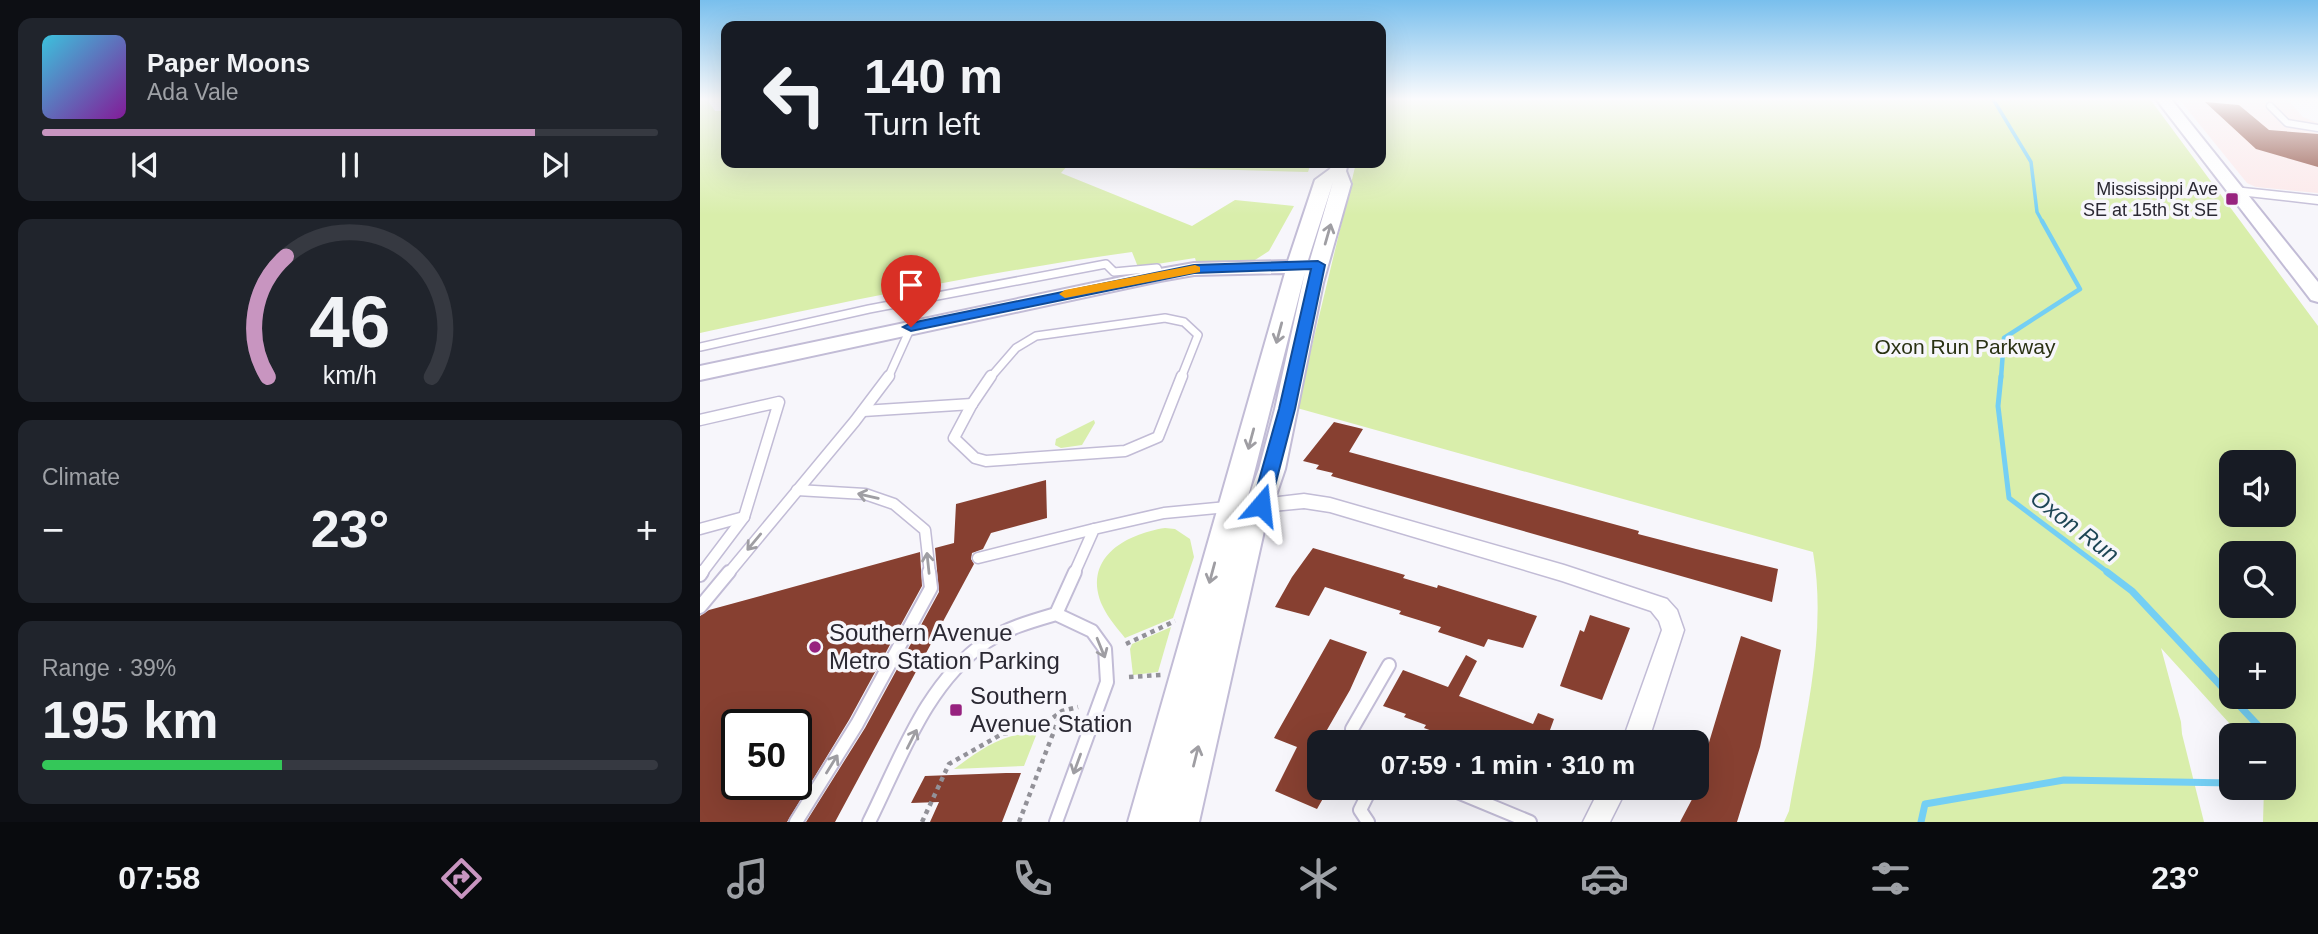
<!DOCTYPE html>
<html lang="en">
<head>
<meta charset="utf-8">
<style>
	:root { --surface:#171b24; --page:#20242c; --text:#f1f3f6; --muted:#9ea1a6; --line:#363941; --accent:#c895c0 }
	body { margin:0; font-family:Arial,sans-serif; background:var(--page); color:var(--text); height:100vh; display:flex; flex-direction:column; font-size:26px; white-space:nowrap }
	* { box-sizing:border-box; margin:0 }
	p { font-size:23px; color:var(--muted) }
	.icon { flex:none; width:38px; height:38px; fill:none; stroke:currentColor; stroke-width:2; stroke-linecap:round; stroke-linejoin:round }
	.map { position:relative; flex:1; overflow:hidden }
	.panel { display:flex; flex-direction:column; gap:18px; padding:18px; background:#0d0f14; width:700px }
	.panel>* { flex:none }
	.hud { position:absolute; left:21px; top:21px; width:665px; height:147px; border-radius:14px; box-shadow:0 7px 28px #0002; background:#171b24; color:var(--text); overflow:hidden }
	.buttons { position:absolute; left:1519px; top:450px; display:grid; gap:14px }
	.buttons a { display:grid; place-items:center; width:77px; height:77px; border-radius:14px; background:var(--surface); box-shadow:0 7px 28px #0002; font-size:35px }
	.speed { position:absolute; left:21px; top:709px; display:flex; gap:14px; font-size:35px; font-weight:700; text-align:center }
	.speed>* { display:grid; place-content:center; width:91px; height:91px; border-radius:50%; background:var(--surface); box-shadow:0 7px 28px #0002; line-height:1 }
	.speed .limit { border:4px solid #111; border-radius:10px; background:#fff; color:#111 }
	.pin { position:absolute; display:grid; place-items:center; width:60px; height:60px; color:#fff; margin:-72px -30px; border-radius:50% 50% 50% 0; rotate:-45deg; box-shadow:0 0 7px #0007 }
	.pin .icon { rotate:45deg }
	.me { position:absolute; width:77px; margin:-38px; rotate:17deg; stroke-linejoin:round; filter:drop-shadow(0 0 5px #0008) }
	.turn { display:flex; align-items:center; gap:24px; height:147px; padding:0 28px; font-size:32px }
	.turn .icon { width:91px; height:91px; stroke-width:2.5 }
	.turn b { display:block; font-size:49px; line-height:60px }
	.big { font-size:52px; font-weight:700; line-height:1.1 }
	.panel .card { flex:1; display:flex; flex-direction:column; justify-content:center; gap:10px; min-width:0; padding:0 24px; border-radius:14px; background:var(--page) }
	.panel .dial { align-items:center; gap:0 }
	.dial svg { height:182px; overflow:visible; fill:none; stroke:var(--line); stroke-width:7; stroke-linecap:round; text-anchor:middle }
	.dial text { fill:var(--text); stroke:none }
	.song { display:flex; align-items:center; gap:21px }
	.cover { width:84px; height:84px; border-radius:10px; background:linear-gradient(135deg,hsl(190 70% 55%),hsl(290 70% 35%)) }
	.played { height:7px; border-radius:4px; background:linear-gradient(90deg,var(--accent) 80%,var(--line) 80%) }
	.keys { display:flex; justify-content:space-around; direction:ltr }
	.heat { display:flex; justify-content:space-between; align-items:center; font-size:38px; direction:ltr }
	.charge { height:10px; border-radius:5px; background:linear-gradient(90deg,#34c759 39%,var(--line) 0) }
	.trip { position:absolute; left:607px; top:730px; width:402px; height:70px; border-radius:14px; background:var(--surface); box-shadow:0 7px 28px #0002; font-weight:700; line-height:70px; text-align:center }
	.tabs { display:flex; height:112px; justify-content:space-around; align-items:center; background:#090b0e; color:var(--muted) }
	.tabs .icon { width:49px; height:49px }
	.tabs .active { color:var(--accent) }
	.tabs b { font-size:32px; color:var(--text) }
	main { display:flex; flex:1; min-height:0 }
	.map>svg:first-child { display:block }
	.education { fill:#fce7e8 }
	.green { fill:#d9eeab; fill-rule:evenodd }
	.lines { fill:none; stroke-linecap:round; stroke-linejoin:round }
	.stream-far3 { stroke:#74cff4; stroke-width:3.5 }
	.stream-far2 { stroke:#74cff4; stroke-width:4.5 }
	.stream-far1 { stroke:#74cff4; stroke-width:5 }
	.stream { stroke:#74cff4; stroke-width:7 }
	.building { fill:#874031; fill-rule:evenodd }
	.lane-far3-casing { stroke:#c2bcd6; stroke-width:9 }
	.lane-far2-casing { stroke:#c2bcd6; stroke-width:10 }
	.lane-far1-casing { stroke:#c2bcd6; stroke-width:13 }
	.lane-casing { stroke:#c2bcd6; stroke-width:16 }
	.street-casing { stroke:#c2bcd6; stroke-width:3 }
	.secondary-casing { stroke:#c2bcd6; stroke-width:4 }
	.path { stroke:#929198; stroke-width:4.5; stroke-dasharray:4.5 4.5; stroke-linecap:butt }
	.lane-far3 { stroke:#fff; stroke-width:6 }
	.lane-far2 { stroke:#fff; stroke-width:7 }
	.lane-far1 { stroke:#fff; stroke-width:10 }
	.lane { stroke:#fff; stroke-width:12 }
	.street { fill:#fff; fill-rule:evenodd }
	.secondary { fill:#fff; fill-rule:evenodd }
	.oneway { stroke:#9f9ea3 }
	.route { fill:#1a73e8; stroke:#114b97; stroke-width:2 }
	.slow { fill:#f59e0b }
	.poi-dot { fill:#97227f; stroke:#f7f6fb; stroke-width:2.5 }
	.labels { text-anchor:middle; stroke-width:7; stroke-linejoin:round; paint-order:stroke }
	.far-poi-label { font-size:18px; fill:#2a2832; stroke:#f7f6fb; text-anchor:end }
	.park-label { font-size:21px; fill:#2a3213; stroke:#f7f6fb }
	.water-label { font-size:23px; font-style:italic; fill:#1d4555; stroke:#f7f6fb }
	.near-poi-label { font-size:24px; fill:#2a2832; stroke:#f7f6fb; text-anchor:start }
</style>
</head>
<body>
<main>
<section class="panel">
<div class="card">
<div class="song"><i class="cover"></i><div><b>Paper Moons</b><p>Ada Vale</p></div></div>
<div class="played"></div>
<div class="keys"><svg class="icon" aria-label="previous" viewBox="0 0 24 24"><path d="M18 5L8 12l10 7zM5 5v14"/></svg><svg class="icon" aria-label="pause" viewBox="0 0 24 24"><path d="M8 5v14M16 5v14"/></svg><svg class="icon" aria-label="next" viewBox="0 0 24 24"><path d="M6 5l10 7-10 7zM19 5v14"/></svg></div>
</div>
<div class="card dial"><svg viewBox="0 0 100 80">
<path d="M14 69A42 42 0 1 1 86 69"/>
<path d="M14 69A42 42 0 0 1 22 16" stroke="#c895c0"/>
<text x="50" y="56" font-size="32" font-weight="700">46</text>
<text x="50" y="72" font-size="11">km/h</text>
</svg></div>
<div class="card"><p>Climate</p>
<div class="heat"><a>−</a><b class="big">23°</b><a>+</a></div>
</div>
<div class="card"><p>Range · 39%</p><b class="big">195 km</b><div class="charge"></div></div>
</section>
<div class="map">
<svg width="1618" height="822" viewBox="0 0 1618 822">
	<rect width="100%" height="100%" fill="#f7f6fb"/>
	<!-- education -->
	<polygon class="education" points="1479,99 1587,99 1603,117 1618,123 1618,193 1556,187 1547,183"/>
	<!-- green -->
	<g class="green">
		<path d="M0 99H7L15 111H26V163H611L608 172 368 165 361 173 492 226 535 200 594 206 569 251 555 260 497 265 495 258 438 267 432 252C286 272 143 302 0 333Z"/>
		<path d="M681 99H1450L1618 326V822H1563L1564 788H1584V735H1540L1461 648 1481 722 1482 734 1504 822H1084L1089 811C1103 727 1128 637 1113 552L597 408 656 163H681ZM1531 462H1584V514H1531ZM1584 553V606H1531V553ZM1531 644H1584V696H1531Z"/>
		<polygon points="394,420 395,423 382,445 361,448 355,445 356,439"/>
		<path d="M465 528 475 529 490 539 494 557 473 618 425 638C418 629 408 618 403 607 381 559 425 534 465 528Z"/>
		<polygon points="471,627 458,672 433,675 430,649 432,644"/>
		<path d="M337 733 324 766 254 769C280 750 304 732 337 733Z"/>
	</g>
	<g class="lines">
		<!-- stream-far3 -->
		<polyline class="stream-far3" points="1293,99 1331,162 1337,212 1343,223"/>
		<!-- stream-far2 -->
		<polyline class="stream-far2" points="1301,378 1304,338 1380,289 1342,221"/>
		<!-- stream-far1 -->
		<polyline class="stream-far1" points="1301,376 1298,406 1309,498 1410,574"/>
		<!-- stream -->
		<g class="stream">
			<polyline points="1407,572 1432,591 1567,735"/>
			<polyline points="1221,822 1225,804 1364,780 1531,783"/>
		</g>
	</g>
	<!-- building -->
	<g class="building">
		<polygon points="1505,102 1539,105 1569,130 1618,134 1618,167 1556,149"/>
		<polygon points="634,422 663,429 649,452 939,531 938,534 996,549 1078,569 1072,602 631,476 633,473 616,469 619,465 603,461"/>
		<polygon points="346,480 347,518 291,533 283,549 272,553 271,559 274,564 135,822 106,822 165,728 239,592 235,548 254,543 256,504"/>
		<polygon points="613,548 705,575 703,578 737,588 738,585 837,616 823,648 788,639 784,647 738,632 741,627 699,614 701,611 625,587 609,616 575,607 592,577"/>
		<path d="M220 552 222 586 149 720 87 822H0V616L9 610ZM37 724H96V784H37Z"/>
		<polygon points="890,615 930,628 902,700 860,686 880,630 884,632"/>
		<polygon points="1041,636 1081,650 1060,747 1037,822 980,822 998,788 998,768 1001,769"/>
		<polygon points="630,639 667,652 650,690 620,742 620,788 629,788 617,809 575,791 597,747 574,738"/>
		<polygon points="766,655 777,661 759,696 833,724 838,713 854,719 850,730 875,735 874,742 743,742 746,736 724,728 726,725 704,717 706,714 683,706 703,670 748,687"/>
		<polygon points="306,773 321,773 302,822 230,822 239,802 211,803 225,776"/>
	</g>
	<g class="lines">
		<!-- lane-far3 casing -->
		<g class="lane-far3-casing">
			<polyline id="lane-far3" points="1570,106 1587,123 1618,128"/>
		</g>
		<!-- lane-far2 casing -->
		<g class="lane-far2-casing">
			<g id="lane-far2">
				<polyline points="0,347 169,309 406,264 414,272 457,268 460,275"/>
				<polyline points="188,378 211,327"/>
				<polyline points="290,378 316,348 336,336 465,318 484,322 498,335 481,378"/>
			</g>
		</g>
		<!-- lane-far1 casing -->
		<g class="lane-far1-casing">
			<g id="lane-far1">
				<polyline points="272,404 254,438 275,458 286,461 425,451 458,437 482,376"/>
				<polyline points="272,404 291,376"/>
				<polyline points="163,411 272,404"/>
				<polyline points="0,420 79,402 44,517 1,574"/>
				<polyline points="97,490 165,494 194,504 225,530 230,574"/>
				<polyline points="0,529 44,517"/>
				<polyline points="278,558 394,529"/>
				<polyline points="28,574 155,421 189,376"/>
				<polyline points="374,574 394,529 464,513 527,507"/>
			</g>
		</g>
		<!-- lane casing -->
		<g class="lane-casing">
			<g id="lane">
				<polyline points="0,575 2,572"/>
				<polyline points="0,607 29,572"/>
				<polyline points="356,614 375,572"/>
				<polyline points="652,742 652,729 689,665"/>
				<polyline points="748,788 830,822"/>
				<polyline points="96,822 157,724 231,588 229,572"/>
				<path d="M169 822C200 760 226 683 286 642 307 628 332 621 356 614L392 631 405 649 407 682 356 822"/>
				<polyline points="668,822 660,810 671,788"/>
			</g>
		</g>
		<!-- street casing -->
		<g class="street-casing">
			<g id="street">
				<polygon points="1534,187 1618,196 1618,204 1530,194 1530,188"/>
				<polygon points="604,494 630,498 864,565 967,599 977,610 984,630 948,742 922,742 962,630 959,621 951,611 862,581 630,512 604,508 561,512 554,510 551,505 554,500"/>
				<polygon points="900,788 927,788 910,822 883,822"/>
			</g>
		</g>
		<!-- secondary casing -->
		<g class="secondary-casing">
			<g id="secondary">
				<polygon points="1456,99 1471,99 1618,282 1618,302 1611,300"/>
				<path d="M632 163H648L646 171 651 184 623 283 585 469 564 531 499 822H428L585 273 494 275 460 281 0 380V366L460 269 494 263 588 261 615 180 630 169ZM633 182 610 260H608ZM605 272 575 409 559 469 547 501Z"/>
			</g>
		</g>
		<!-- path -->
		<g class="path">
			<polyline points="426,644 475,621"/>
			<polyline points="429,677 461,675"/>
			<polyline points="222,822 249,764 302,734 339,728 362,711 378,707"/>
			<polyline points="319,822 361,713"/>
		</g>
		<!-- lane-far3 -->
		<use href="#lane-far3" class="lane-far3"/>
		<!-- lane-far2 -->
		<use href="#lane-far2" class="lane-far2"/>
		<!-- lane-far1 -->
		<use href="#lane-far1" class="lane-far1"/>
		<!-- lane -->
		<use href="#lane" class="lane"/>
		<!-- street -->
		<use href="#street" class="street"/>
		<!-- secondary -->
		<use href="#secondary" class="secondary"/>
	</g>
	<!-- one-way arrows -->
	<defs><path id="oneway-shaft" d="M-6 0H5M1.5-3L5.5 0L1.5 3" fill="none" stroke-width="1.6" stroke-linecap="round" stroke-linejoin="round" transform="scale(1.75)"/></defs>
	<g class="oneway">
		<use href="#oneway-shaft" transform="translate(628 234) rotate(-74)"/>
		<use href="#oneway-shaft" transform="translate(579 333) rotate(105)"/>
		<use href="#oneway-shaft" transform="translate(551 439) rotate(105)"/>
		<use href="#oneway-shaft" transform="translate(168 496) rotate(-167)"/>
		<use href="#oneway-shaft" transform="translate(54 542) rotate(130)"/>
		<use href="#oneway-shaft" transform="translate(228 563) rotate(-96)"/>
		<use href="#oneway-shaft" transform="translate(512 573) rotate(105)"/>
		<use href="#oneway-shaft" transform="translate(401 648) rotate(68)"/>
		<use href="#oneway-shaft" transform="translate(212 739) rotate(-63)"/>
		<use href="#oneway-shaft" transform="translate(496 756) rotate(-76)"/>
		<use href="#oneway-shaft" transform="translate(132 764) rotate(-58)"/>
		<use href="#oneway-shaft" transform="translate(377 764) rotate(110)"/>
	</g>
	<!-- sky -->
	<linearGradient id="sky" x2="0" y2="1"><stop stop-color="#79bfed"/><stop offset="0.46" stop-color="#fbfbfd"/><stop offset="1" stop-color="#fbfbfd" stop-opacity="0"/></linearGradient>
	<rect width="1618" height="215" fill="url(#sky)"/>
	<!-- route -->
	<polygon class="route" points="618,261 625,265 595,409 570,505 567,509 554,509 552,505 579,409 611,269 494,273 211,331 203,327 211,323 494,265"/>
	<!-- slow -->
	<polygon class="slow" points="495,265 500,267 500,272 365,298 359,294 365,290"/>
	<!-- markers -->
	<g class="poi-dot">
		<rect x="1525" y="192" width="14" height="14" rx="3.5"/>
		<circle cx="115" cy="647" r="7"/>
		<rect x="249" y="703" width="14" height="14" rx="3.5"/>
	</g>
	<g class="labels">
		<!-- far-poi labels -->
		<g class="far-poi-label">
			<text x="1518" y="195">Mississippi Ave<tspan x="1518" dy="21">SE at 15th St SE</tspan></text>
		</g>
		<!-- park labels -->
		<g class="park-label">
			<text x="1265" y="354">Oxon Run Parkway</text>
		</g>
		<!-- water labels -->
		<g class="water-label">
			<text transform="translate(1375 526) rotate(37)" y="8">Oxon Run</text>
		</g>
		<!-- near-poi labels -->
		<g class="near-poi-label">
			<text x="129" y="641">Southern Avenue<tspan x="129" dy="28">Metro Station Parking</tspan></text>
			<text x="270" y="704">Southern<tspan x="270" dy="28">Avenue Station</tspan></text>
		</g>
	</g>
</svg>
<div class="buttons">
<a><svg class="icon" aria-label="sound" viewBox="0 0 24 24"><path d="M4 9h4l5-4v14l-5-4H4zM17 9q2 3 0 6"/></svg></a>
<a><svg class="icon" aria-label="search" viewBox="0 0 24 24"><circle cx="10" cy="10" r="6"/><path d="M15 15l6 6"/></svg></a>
<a>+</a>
<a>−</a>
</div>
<div class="speed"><div class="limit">50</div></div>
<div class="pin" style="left:211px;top:327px;background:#d93025"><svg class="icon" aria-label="arrive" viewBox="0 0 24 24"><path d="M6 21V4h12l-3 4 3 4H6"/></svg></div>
<svg class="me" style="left:561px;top:505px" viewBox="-20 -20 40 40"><path d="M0-17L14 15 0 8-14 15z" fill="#1a73e8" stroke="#fff" stroke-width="4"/></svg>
<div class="trip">07:59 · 1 min · 310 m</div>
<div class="hud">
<div class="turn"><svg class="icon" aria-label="left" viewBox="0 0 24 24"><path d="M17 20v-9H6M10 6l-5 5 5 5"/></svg><div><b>140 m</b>Turn left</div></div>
</div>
</div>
</main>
<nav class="tabs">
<b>07:58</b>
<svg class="icon active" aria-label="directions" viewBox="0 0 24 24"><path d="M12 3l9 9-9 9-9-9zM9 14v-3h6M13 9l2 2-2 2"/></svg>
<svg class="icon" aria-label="music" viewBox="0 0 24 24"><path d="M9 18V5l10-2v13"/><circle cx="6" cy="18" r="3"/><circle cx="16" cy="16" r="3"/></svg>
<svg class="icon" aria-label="phone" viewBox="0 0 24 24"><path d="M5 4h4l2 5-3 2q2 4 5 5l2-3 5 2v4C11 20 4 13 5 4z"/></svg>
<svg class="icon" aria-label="climate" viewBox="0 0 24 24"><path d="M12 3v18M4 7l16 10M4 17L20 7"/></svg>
<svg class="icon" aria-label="car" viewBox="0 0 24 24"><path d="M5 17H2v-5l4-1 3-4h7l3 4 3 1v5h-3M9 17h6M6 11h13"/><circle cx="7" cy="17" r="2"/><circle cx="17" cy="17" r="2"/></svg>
<svg class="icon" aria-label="filters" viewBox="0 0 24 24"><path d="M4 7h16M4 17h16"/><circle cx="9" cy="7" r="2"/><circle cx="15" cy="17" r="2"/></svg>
<b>23°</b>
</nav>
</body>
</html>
